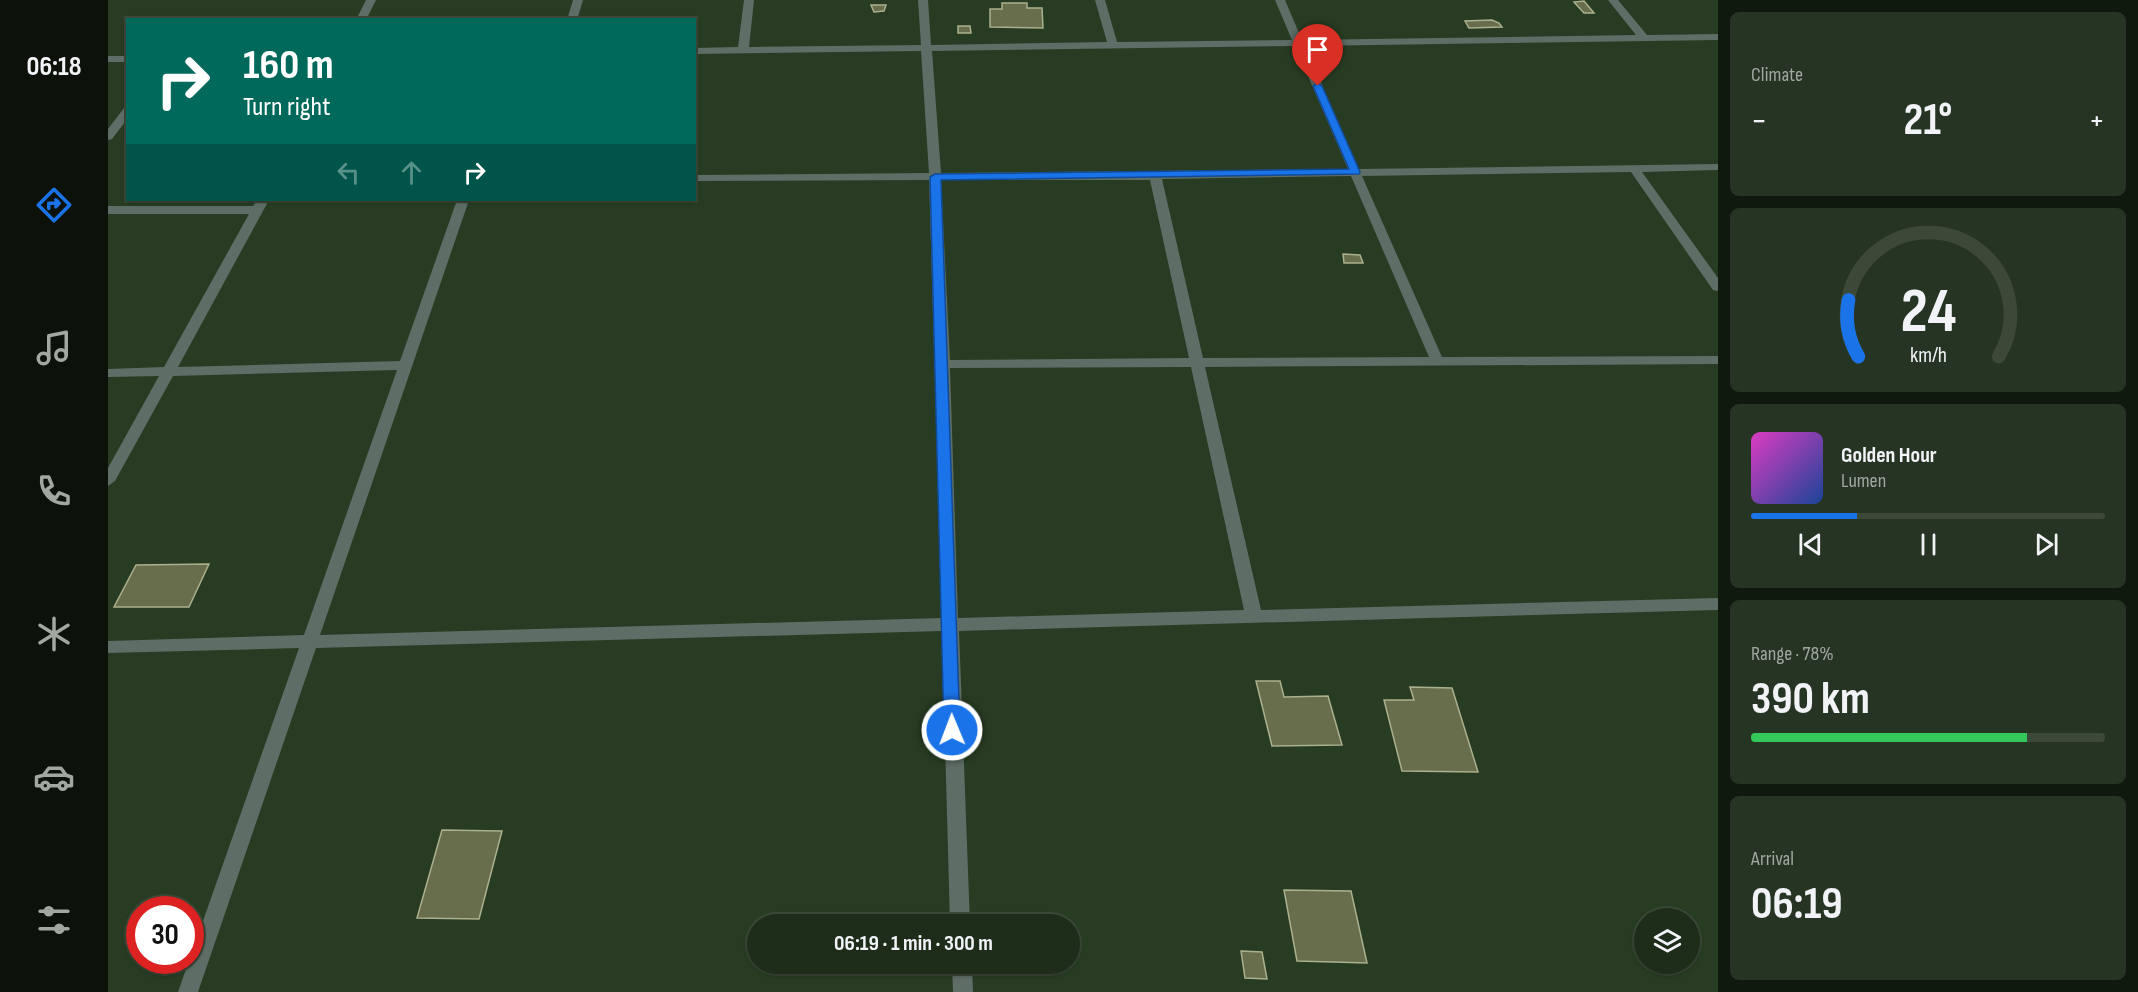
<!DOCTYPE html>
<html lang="en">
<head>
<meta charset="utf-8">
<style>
	:root { --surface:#1e2d1a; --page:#263523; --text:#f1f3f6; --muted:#a1a8a2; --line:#3c4939; --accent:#1a73e8 }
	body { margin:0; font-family:"Sofia Sans Condensed",sans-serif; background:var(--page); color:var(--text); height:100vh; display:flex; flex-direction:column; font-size:22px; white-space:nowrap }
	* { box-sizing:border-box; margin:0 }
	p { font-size:20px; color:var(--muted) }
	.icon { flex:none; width:33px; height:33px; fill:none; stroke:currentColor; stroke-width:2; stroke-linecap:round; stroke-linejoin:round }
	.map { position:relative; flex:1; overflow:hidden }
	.details { display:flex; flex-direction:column; gap:12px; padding:12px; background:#10190e; width:420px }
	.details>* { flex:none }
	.hud { position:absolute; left:18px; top:18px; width:570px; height:183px; border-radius:0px; box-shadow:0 2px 4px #0004,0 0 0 2px var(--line); background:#00695c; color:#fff; overflow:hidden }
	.buttons { position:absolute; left:1526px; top:908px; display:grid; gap:12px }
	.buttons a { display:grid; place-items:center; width:66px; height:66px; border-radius:50%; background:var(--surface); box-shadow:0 2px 4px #0004,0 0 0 2px var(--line); font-size:30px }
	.speed { position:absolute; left:18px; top:896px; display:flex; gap:12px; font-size:30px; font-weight:700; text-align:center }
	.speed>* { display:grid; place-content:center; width:78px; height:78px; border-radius:50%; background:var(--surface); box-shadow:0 2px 4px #0004,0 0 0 2px var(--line); line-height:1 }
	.speed .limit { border:9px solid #d22; background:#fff; color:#111 }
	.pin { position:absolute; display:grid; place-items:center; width:51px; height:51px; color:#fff; margin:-62px -26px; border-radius:50% 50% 50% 0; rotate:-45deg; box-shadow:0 0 6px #0007 }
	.pin .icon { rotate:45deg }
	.me { position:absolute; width:66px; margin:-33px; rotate:359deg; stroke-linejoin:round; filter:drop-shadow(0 0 4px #0008) }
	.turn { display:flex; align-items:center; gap:21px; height:126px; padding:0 18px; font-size:27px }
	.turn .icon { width:78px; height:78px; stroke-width:2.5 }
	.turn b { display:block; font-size:42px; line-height:51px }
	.lanes { display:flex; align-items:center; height:57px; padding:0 18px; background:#0003; justify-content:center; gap:30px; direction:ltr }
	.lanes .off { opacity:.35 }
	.big { font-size:45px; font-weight:700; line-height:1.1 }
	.details .card { flex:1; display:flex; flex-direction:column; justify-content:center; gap:9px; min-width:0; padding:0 21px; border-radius:9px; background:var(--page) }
	.details .dial { align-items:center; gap:0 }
	.dial svg { height:156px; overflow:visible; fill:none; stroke:var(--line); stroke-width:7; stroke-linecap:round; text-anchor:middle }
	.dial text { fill:var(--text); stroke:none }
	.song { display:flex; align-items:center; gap:18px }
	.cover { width:72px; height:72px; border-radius:9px; background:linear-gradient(135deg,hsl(310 70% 55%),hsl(220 70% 35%)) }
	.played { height:6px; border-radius:3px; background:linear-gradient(90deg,var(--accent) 30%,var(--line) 30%) }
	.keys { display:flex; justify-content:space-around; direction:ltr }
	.heat { display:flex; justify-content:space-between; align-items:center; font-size:33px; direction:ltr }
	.charge { height:9px; border-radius:4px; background:linear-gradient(90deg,#34c759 78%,var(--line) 0) }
	.trip { position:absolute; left:639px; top:914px; width:333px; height:60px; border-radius:30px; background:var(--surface); box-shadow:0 2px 4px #0004,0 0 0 2px var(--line); font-weight:700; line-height:60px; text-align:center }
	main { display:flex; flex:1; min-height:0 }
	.tab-bar { display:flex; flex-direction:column; width:108px; justify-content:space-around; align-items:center; background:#0c120a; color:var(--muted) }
	.tab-bar .icon { width:42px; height:42px }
	.tab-bar .selected { color:var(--accent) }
	.tab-bar b { font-size:27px; color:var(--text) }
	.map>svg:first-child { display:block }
	.building { fill:#686d4c; stroke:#abb08d; stroke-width:1.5 }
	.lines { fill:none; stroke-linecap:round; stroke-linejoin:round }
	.minor { fill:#5e6d66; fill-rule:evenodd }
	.route { fill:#1a73e8; stroke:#114b97; stroke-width:1.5 }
</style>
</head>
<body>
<main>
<nav class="tab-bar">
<b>06:18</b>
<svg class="icon selected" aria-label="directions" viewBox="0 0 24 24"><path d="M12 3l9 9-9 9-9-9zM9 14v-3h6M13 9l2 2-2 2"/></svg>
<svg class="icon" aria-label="music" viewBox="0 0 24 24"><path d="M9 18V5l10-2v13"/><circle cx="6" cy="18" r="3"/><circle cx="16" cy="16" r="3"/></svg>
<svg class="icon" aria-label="phone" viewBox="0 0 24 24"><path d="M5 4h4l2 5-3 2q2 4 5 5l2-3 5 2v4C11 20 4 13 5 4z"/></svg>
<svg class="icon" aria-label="climate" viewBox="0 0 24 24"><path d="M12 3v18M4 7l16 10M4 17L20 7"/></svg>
<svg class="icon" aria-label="car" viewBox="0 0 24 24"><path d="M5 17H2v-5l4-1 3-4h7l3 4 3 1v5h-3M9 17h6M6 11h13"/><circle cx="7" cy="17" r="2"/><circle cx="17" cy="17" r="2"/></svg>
<svg class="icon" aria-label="filters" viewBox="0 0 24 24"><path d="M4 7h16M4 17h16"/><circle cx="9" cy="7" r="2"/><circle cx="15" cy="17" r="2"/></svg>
</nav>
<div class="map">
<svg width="1610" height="992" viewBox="0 0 1610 992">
	<rect width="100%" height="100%" fill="#283c23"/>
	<!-- building -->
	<g class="building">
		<polygon points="1476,1 1486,13 1476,13 1466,2"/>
		<polygon points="894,3 919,3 919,8 934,8 935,28 882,27 882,9 894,9"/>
		<polygon points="763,5 778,5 776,11 766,12"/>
		<polygon points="1384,20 1391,23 1394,27 1361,28 1357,21"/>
		<polygon points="850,26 862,26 863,33 850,33"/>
		<polygon points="1235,254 1252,255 1255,263 1236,263"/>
		<polygon points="101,564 81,607 6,607 28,565"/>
		<polygon points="1148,681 1172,681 1176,697 1220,696 1234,745 1164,746"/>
		<polygon points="1302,687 1344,688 1370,772 1294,771 1276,700 1306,700"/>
		<polygon points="334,830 394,831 371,919 309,918"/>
		<polygon points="1176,890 1243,891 1259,963 1189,961"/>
		<polygon points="1133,951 1154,952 1159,979 1137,978"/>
	</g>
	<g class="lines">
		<!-- minor -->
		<g class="minor">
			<polygon points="258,0 268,0 258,20 248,20"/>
			<polygon points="465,0 475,0 469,20 459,20"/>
			<path d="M636 0H646L641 47 813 45 810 0H820L823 45 999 42 987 0H997L1009 42 1184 40 1167 0H1177L1194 40 1528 35 1500 0H1510L1539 35 1610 34V40L1197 46 1251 169 1610 164V170L1534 172 1610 278V291L1605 290 1523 172 1254 176 1334 357 1610 356V364L1097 367 1153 610 1610 598V610L851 631 862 924H842L834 631 208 648 90 992H70L191 648 0 653V641L196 635 289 370 65 376 7 481 0 486V468L51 376 0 377V369L56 367 141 214H0V206H145L149 200H161L70 367 292 361 349 200H361L212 635 834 618 821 180 586 181V175L821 173 813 51 586 54V48L630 47ZM1187 46 1240 169 833 173 824 51ZM1243 176 1321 357 1095 358 1054 179ZM833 180H1042L1081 358 842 360ZM1083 367 1136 610 850 618 842 368Z"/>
			<rect x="0" y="56" width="20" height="6"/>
			<polygon points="20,107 20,118 4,139 0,140 0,129 16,108"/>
			<polygon points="844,963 864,963 865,992 845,992"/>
		</g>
	</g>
	<!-- route -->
	<polygon class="route" points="1210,83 1214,86 1252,172 1251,174 833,180 852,730 850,735 844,737 838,735 836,730 822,177 827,174 1241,169 1205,86"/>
</svg>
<div class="buttons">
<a><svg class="icon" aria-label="layers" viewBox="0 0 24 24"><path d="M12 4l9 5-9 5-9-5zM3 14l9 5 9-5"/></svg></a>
</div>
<div class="speed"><div class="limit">30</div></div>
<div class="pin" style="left:1210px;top:86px;background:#d93025"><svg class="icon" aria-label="arrive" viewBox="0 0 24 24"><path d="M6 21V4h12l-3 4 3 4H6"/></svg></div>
<svg class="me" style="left:844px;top:730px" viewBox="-20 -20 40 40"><circle r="17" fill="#1a73e8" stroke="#fff" stroke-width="3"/><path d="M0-11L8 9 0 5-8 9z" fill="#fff"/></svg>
<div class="trip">06:19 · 1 min · 300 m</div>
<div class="hud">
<div class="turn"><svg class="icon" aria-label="right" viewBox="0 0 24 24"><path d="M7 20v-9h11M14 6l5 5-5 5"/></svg><div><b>160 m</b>Turn right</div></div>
<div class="lanes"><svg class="icon off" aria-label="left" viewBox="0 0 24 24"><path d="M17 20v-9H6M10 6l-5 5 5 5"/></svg><svg class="icon off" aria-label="ahead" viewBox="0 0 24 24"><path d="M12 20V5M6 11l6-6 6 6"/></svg><svg class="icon" aria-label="right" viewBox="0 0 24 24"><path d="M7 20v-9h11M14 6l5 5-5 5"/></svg></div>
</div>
</div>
<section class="details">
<div class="card"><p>Climate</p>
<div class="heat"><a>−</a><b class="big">21°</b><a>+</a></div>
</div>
<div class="card dial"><svg viewBox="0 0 100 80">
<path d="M14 69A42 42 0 1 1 86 69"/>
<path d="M14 69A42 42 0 0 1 9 40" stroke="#1a73e8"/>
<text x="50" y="56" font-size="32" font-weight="700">24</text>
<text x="50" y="72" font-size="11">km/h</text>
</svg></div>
<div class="card">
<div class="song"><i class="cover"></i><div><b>Golden Hour</b><p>Lumen</p></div></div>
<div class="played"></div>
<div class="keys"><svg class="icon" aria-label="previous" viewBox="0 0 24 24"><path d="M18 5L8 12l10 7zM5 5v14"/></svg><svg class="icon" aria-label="pause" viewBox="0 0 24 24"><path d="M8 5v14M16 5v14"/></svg><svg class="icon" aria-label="next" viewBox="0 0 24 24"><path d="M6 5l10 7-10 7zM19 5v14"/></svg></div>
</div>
<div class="card"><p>Range · 78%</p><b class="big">390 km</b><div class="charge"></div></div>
<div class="card"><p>Arrival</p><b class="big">06:19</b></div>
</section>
</main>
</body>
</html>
